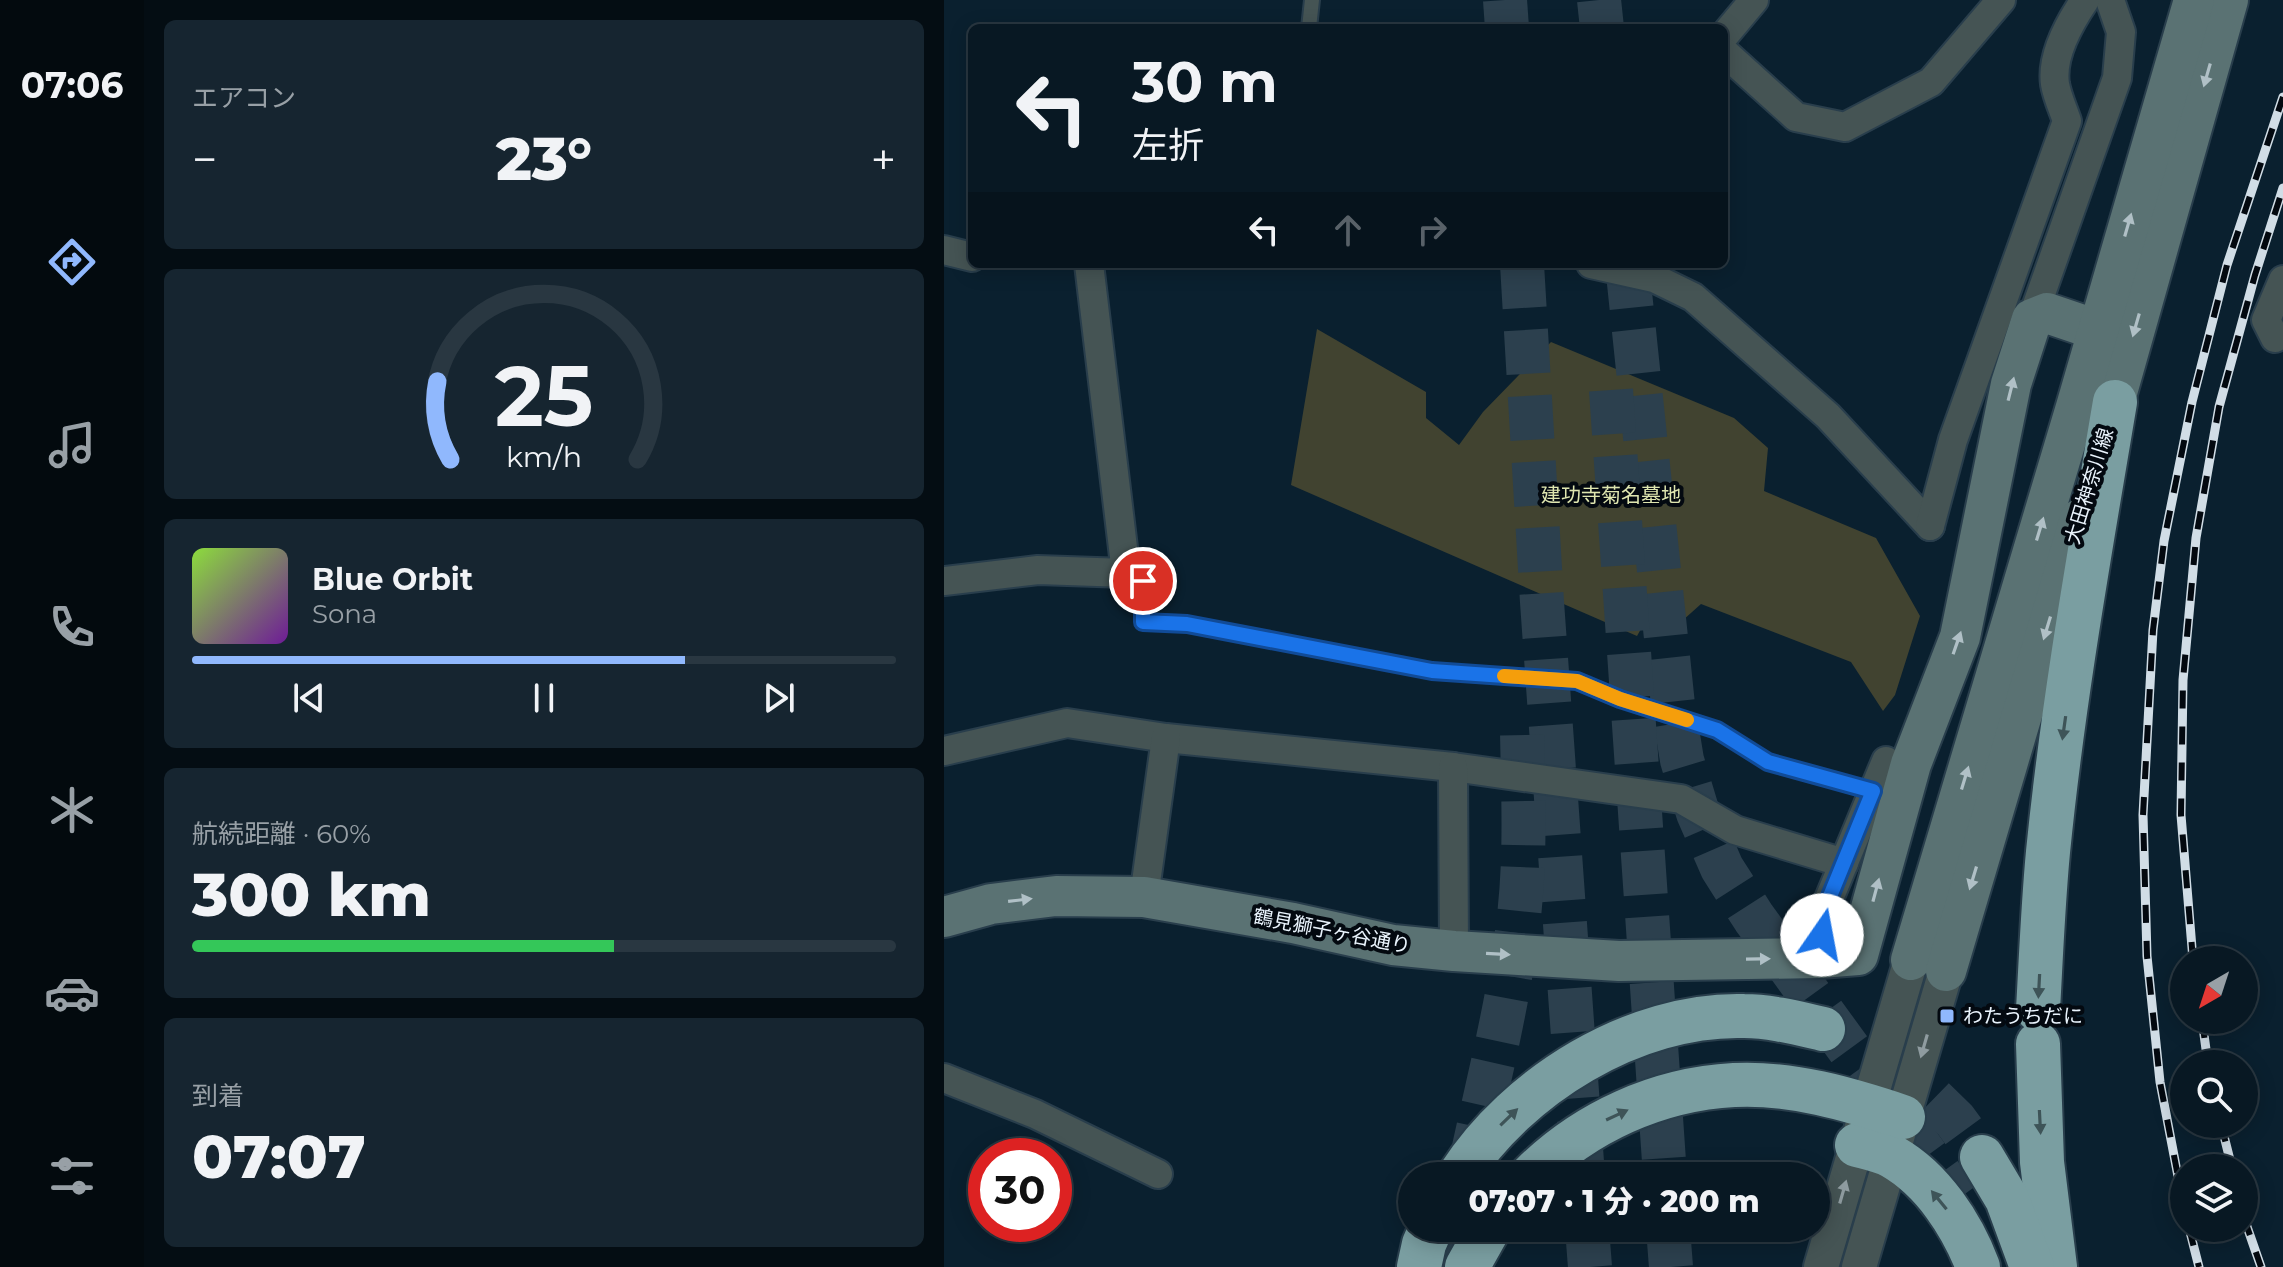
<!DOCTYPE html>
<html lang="ja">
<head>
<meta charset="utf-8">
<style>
	:root { --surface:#081823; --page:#162530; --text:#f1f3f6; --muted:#98a0a6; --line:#293741; --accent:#90b8fd }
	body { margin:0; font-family:Montserrat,"Noto Sans JP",sans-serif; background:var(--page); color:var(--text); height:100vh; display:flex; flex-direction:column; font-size:30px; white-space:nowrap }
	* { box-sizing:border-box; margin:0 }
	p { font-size:26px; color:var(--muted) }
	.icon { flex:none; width:44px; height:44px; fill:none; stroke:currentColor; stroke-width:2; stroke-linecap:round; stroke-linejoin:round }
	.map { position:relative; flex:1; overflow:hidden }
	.details { display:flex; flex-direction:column; gap:20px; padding:20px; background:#040d13; width:800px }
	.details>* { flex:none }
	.guide { position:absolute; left:24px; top:24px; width:760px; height:244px; border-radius:12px; box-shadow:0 4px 20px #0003,0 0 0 2px var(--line); background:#081823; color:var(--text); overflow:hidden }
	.needle { width:52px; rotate:219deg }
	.tools { position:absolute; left:1226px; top:946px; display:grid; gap:16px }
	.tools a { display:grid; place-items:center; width:88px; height:88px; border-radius:50%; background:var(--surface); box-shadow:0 4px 20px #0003,0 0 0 2px var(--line); font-size:40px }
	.speed { position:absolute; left:24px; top:1138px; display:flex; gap:16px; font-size:40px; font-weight:700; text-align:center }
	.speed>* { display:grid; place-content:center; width:104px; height:104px; border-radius:50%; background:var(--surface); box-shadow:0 4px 20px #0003,0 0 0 2px var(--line); line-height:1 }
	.speed .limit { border:12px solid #d22; background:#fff; color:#111 }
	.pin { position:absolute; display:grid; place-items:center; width:68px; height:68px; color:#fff; margin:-34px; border:4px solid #fff; border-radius:50%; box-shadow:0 2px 8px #0007 }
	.me { position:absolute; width:88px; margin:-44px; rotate:12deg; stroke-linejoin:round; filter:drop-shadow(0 0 6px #0008) }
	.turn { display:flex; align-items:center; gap:28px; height:168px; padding:0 32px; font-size:36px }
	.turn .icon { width:104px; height:104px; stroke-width:2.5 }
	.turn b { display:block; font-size:56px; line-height:68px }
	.lanes { display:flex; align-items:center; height:76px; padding:0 32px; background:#0003; justify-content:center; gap:40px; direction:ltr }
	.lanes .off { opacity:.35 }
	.big { font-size:60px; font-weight:800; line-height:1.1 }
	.details .widget { flex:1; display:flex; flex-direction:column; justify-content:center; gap:12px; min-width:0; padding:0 28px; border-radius:12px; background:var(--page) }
	.details .dial { align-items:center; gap:0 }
	.dial svg { height:208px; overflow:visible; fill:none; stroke:var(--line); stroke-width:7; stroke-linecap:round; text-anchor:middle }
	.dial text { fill:var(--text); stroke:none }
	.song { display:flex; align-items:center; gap:24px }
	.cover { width:96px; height:96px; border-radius:12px; background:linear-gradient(135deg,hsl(90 70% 55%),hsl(280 70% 35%)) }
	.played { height:8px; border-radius:4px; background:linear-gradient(90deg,var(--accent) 70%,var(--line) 70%) }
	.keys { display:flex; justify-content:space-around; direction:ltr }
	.heat { display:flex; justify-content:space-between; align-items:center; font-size:44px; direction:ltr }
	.charge { height:12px; border-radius:6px; background:linear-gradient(90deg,#34c759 60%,var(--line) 0) }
	.trip { position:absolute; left:454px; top:1162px; width:432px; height:80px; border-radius:40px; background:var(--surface); box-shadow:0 4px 20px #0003,0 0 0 2px var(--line); font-weight:800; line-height:80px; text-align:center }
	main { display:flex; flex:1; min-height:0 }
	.tabs { display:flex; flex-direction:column; width:144px; justify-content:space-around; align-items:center; background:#030a0e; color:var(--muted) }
	.tabs .icon { width:56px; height:56px }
	.tabs .current { color:var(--accent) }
	.tabs b { font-size:36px; color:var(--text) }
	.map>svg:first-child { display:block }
	.green { fill:#414330 }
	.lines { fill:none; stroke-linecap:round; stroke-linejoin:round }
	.motorway-tunnel { stroke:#2c404e; stroke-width:44; stroke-dasharray:44 22; stroke-linecap:butt }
	.service-casing { stroke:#293e4c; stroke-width:18 }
	.minor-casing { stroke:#293e4c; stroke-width:32 }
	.tertiary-casing { stroke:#293e4c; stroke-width:38 }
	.secondary-casing { stroke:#293e4c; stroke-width:44 }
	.motorway-casing { stroke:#293e4c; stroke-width:48 }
	.service { stroke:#455454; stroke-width:14 }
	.minor { stroke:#455454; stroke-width:28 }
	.tertiary { stroke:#455454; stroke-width:34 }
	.secondary { stroke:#5a7273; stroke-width:40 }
	.motorway { stroke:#7a9ea1; stroke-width:44 }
	.rail-casing { stroke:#d1dde6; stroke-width:9 }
	.rail { stroke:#030910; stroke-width:6; stroke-dasharray:18; stroke-linecap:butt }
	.oneway { fill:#b0c0c6 }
	.oneway2 { fill:#3e5458 }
	.oneway3 { fill:#8f9ca0 }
	.route-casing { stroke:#114b97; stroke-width:20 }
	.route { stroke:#1a73e8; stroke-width:14 }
	.slow { stroke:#f59e0b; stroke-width:14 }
	.poi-dot { fill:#90b8fd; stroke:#030910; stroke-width:3 }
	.labels { text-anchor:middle; stroke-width:8; stroke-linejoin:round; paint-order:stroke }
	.street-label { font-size:20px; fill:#eaf4fd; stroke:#030910 }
	.park-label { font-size:20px; fill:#dfe6b0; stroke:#030910 }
	.poi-label { font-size:20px; fill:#eaf4fd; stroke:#030910; text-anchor:start }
</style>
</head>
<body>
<main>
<nav class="tabs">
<b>07:06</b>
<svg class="icon current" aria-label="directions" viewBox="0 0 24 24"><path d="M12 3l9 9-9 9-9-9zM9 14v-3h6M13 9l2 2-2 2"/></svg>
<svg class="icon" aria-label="music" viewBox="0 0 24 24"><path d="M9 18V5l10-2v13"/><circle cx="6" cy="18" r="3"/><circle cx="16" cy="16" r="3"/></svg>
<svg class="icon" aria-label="phone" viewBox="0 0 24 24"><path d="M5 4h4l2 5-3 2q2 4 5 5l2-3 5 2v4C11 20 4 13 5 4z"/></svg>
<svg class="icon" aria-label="climate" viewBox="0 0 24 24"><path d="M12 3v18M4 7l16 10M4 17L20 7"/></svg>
<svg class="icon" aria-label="car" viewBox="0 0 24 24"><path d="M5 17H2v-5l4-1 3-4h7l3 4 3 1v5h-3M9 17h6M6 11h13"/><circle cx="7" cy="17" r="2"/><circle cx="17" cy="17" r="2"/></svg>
<svg class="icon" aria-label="filters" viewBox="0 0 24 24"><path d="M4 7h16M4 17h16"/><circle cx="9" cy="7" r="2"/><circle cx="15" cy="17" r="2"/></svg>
</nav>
<section class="details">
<div class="widget"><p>エアコン</p>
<div class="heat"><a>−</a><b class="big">23°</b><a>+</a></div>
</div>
<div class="widget dial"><svg viewBox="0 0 100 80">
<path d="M14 69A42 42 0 1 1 86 69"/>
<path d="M14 69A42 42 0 0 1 9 39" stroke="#90b8fd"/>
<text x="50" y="56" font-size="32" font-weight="700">25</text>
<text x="50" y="72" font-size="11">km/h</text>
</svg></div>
<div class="widget">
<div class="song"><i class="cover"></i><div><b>Blue Orbit</b><p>Sona</p></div></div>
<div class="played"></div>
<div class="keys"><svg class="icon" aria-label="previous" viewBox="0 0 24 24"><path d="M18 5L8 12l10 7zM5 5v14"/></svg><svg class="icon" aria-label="pause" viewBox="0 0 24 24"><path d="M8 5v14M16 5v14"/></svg><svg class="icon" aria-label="next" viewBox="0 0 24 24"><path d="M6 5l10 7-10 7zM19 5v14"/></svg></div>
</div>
<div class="widget"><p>航続距離 · 60%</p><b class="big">300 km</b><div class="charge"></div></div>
<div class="widget"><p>到着</p><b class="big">07:07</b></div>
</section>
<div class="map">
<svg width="1339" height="1267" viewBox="0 0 1339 1267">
	<rect width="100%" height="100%" fill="#0a202f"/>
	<!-- green -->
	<polygon class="green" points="373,329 482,392 482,418 515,445 539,412 607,342 790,418 824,448 820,491 932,538 976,616 951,695 939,711 907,662 757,604 738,621 710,606 693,636 347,485"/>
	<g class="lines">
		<!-- motorway-tunnel -->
		<g class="motorway-tunnel">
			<polyline points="561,0 563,28"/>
			<polyline points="655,0 658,28"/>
			<polyline points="578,264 598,602 639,1176"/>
			<polyline points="683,264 729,705 738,760 754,813 778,868 810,918 1014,1199"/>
			<polyline points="667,390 721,1176"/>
			<polyline points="938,1058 975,1085 1011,1120 1038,1157"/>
			<path d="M525 1170C543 1086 565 1002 575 916 582 855 579 793 578 732"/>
			<polyline points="643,1228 646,1267"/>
			<polyline points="724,1228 727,1267"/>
			<polyline points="504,1267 513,1228"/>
		</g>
		<!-- service casing -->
		<g class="service-casing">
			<g id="service">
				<polyline points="365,28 368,0"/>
				<polyline points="182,573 199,581 199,622 243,624 488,671 633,681 676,699 773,730 824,762 929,791"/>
			</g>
		</g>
		<!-- minor casing -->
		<g class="minor-casing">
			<g id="minor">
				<polyline points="780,36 810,0"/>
				<polyline points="780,52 852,117 901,127 987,82 1057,0"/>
				<polyline points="0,250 28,257"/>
				<polyline points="647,264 710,278 749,297 884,416 986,526"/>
				<polyline points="1088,319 1173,78 1177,32 1166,0"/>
				<polyline points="1331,338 1322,320 1339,280"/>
				<path d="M986 526 1009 440 1123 121C1119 109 1113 96 1111 84 1107 56 1126 22 1141 0"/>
				<polyline points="0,581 94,570 182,573 145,264"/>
				<polyline points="0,751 123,723 222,738 509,767 737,799 791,830 900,863"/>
				<polyline points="509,767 510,951"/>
				<polyline points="200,897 222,738"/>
				<polyline points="876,958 880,911 942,761"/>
				<polyline points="0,1078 91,1114 214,1174"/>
			</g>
		</g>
		<!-- tertiary casing -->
		<g class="tertiary-casing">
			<g id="tertiary">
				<polyline points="877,1267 967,960"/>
				<polyline points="915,1267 1002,971"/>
			</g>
		</g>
		<!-- secondary casing -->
		<g class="secondary-casing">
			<g id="secondary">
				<polyline points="1161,435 1284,0"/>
				<polyline points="0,917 47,904 112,896 200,897 349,923 449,945 510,951 675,961 876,958 914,955 967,764 1016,637 1067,384 1088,319 1103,313 1153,330"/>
				<polyline points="967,960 1132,407 1250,0"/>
				<polyline points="1002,971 1136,519"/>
			</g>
		</g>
		<!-- motorway casing -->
		<g class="motorway-casing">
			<g id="motorway">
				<path d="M1094 1010C1097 957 1099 905 1104 852 1119 701 1146 551 1171 402"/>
				<polyline points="1094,1044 1098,1162 1111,1267"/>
				<path d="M913 1145C924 1148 939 1151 949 1157 989 1180 1018 1225 1034 1267"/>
				<polyline points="1038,1157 1063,1199 1088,1267"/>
				<path d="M515 1176C573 1086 690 1013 800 1016 826 1016 853 1023 879 1029"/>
				<path d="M587 1176C641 1122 714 1089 790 1085 847 1082 905 1099 959 1117"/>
				<polyline points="475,1267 480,1244 487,1228"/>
				<polyline points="523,1267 545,1228"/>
			</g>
		</g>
		<!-- service -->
		<use href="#service" class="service"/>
		<!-- minor -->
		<use href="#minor" class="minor"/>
		<!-- tertiary -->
		<use href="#tertiary" class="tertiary"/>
		<!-- secondary -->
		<use href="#secondary" class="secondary"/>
		<!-- motorway -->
		<use href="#motorway" class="motorway"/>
		<!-- rail casing -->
		<g class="rail-casing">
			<g id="rail">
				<polyline points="1249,960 1237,815 1239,680 1252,538 1275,407 1311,275 1339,188"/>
				<polyline points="1258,1020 1264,1064"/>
				<polyline points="1277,1124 1288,1168"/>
				<polyline points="1240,1208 1216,1082 1203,956 1199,815 1209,630 1220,541 1248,402 1283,265 1339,97"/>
				<polyline points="1300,1218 1317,1267"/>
				<polyline points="1245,1228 1255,1267"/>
			</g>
		</g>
		<!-- rail -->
		<use href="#rail" class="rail"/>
	</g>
	<!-- one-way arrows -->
	<defs><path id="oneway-solid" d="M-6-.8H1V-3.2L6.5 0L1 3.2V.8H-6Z" transform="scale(2)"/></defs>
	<g class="oneway">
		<use href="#oneway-solid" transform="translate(1263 75) rotate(106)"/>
		<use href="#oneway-solid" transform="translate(1184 225) rotate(-74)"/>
		<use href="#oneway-solid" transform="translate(1192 325) rotate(106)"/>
		<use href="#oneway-solid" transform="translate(1067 389) rotate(-76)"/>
		<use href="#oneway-solid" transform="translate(1096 529) rotate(-73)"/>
		<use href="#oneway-solid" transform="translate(1103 628) rotate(107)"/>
		<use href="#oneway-solid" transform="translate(1013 643) rotate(-71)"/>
		<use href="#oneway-solid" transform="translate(1021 778) rotate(-73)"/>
		<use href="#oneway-solid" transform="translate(1029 878) rotate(107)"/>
		<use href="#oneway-solid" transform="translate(932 890) rotate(-75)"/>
		<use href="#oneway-solid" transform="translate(76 900) rotate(-7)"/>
		<use href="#oneway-solid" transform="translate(554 954) rotate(3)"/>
		<use href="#oneway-solid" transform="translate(814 959) rotate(-1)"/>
	</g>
	<g class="oneway2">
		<use href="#oneway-solid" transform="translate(1120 728) rotate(98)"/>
		<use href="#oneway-solid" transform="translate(1095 986) rotate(93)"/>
		<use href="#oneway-solid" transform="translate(673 1115) rotate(-25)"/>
		<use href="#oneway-solid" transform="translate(565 1117) rotate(-44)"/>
		<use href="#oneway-solid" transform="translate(1096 1122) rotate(87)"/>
		<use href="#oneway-solid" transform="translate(995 1200) rotate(-129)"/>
	</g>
	<g class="oneway3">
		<use href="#oneway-solid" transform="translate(980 1046) rotate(106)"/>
		<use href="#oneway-solid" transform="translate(899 1192) rotate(-74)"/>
	</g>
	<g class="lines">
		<!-- route casing -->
		<g class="route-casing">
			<polyline id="route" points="199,581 199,622 243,624 488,671 633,681 676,699 773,730 824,762 929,791 880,911 878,935"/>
		</g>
		<!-- route -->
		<use href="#route" class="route"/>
		<!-- slow -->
		<polyline class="slow" points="560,676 633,681 676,699 743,720"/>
	</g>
	<!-- markers -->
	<rect class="poi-dot" x="995" y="1008" width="16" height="16" rx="4"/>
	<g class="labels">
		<!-- street labels -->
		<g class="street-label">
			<text transform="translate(1145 486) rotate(-73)" y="7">大田神奈川線</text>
			<text transform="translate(388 931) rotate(11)" y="7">鶴見獅子ヶ谷通り</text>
		</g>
		<!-- park labels -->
		<g class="park-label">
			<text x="667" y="502">建功寺菊名墓地</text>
		</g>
		<!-- poi labels -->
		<g class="poi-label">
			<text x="1019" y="1023">わたうちだに</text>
		</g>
	</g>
</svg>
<div class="tools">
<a><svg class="needle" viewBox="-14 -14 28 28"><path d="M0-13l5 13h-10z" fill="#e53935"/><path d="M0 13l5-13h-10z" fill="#98a0a6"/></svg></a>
<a><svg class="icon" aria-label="search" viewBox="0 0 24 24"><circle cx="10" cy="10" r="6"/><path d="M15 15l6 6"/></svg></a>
<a><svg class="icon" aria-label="layers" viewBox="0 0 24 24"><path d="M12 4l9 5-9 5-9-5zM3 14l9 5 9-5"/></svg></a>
</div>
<div class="speed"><div class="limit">30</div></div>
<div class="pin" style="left:199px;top:581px;background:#d93025"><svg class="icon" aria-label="arrive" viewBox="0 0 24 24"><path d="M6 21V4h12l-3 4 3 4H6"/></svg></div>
<svg class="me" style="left:878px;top:935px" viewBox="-20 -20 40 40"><circle r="19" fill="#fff"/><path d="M0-13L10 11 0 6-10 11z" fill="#1a73e8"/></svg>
<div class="trip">07:07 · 1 分 · 200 m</div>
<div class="guide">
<div class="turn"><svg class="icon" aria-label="left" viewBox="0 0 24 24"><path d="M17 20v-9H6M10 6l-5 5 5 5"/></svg><div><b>30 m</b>左折</div></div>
<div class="lanes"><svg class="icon" aria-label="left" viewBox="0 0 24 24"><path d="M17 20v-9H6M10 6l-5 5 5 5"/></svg><svg class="icon off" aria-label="ahead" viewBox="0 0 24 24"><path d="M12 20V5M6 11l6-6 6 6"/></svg><svg class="icon off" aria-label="right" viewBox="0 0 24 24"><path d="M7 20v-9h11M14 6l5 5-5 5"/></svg></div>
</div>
</div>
</main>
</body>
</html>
